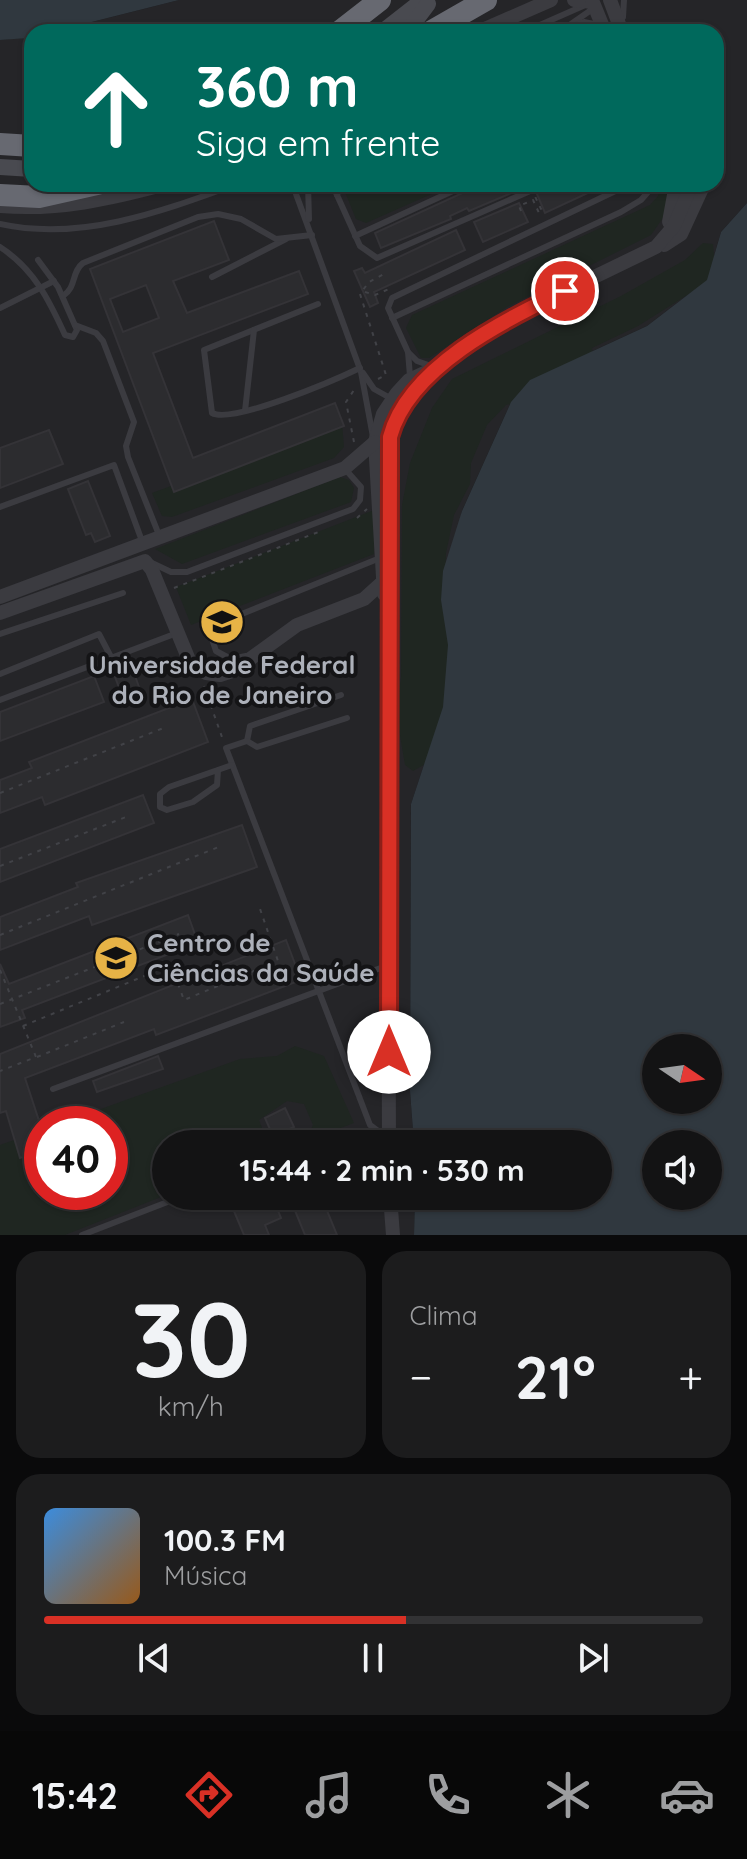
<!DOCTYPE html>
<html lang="pt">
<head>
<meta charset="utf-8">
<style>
	:root { --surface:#131314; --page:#1c1c1d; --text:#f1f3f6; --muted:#9d9ea0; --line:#323234; --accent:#d93025 }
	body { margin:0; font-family:Quicksand,sans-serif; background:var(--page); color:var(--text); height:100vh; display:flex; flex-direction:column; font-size:30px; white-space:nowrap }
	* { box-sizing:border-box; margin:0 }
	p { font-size:26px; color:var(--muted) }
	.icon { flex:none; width:44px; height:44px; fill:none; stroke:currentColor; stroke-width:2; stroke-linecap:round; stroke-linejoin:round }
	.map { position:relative; height:1235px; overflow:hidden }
	.sheet { display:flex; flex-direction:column; gap:16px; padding:16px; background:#0a0a0b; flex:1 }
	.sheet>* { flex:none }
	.hud { position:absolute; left:24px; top:24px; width:700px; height:168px; border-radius:24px; box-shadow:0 2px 6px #0004,0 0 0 2px var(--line); background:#00695c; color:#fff; overflow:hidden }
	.needle { width:52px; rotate:103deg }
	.tools { position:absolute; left:642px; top:1034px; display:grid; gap:16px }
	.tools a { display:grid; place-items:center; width:80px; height:80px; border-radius:50%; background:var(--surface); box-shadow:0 2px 6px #0004,0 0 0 2px var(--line); font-size:40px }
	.speed { position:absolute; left:24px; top:1106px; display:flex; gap:16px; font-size:40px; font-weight:700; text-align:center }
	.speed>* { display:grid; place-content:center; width:104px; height:104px; border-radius:50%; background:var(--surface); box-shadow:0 2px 6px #0004,0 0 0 2px var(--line); line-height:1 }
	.speed .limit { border:12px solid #d22; background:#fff; color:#111 }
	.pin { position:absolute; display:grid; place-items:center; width:68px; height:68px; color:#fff; margin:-34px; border:4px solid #fff; border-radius:50%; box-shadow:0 2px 8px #0007 }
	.me { position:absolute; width:88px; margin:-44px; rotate:0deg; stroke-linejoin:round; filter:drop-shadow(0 0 6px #0008) }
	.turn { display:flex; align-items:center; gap:28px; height:168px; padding:0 40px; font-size:36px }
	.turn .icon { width:104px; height:104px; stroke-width:2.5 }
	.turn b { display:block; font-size:56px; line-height:68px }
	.big { font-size:60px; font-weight:700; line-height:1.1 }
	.sheet .widget { flex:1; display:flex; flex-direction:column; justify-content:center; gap:12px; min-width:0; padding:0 28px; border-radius:24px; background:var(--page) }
	.sheet .dial { align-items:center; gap:0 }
	.dial b { font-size:104px; line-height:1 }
	.song { display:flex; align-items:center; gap:24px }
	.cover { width:96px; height:96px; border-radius:12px; background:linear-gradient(135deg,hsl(210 70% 55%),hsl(30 70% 35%)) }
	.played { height:8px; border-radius:4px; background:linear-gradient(90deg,var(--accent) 55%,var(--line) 55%) }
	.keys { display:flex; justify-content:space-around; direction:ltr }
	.heat { display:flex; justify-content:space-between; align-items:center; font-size:44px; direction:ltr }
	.sheet .tiles { flex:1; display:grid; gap:16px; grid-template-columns:1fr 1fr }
	.widget:last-child { grid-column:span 2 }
	.trip { position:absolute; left:152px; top:1130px; width:460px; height:80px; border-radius:40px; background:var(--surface); box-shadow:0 2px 6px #0004,0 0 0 2px var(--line); font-weight:700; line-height:80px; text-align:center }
	.dock { display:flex; height:128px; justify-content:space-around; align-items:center; background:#080808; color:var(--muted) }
	.dock .icon { width:56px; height:56px }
	.dock .on { color:var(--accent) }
	.dock b { font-size:36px; color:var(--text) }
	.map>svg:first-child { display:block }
	.built { fill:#252528; fill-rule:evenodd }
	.green { fill:#1f2621 }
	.water { fill:#30383f; fill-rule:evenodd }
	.building { fill:#2c2c2f; stroke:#343337; stroke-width:2; fill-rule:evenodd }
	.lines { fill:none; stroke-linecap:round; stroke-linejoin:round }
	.path { stroke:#414247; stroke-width:2; stroke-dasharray:4 6; stroke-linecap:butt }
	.service { stroke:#3b3b40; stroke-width:6 }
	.tertiary { stroke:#3b3b40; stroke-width:14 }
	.secondary { stroke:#494a50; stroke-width:16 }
	.motorway { stroke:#676971; stroke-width:22 }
	.path-bridge { stroke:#414247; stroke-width:2; stroke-dasharray:4 6; stroke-linecap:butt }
	.route-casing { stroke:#8d1f18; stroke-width:20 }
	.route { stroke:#d93025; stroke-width:14 }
	.labels { text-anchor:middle; stroke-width:8; stroke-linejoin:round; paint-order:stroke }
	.poi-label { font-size:26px; font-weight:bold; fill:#adb1ba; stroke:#141416 }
</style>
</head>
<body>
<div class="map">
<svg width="747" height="1235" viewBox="0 0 747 1235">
	<rect width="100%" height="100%" fill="#19191b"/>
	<!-- built -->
	<path class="built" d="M179 0H747V203L721 232 707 280 647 326 530 380 511 402 462 511 429 750 411 804 410 1091 414 1144H166V1196H415L414 1235H0V40L32 37V184H716V32H52ZM42 1124H110V1192H42Z"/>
	<!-- green -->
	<g class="green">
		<polygon points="347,184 454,184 366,223 356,219 345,192"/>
		<polygon points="661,184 668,184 665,215 651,235 507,307 429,358 421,358 406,328 412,315 650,205 658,196"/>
		<polygon points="703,243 713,244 716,277 638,326 592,348 594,366 554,392 506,405 487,425 471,463 470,484 454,515 446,553 445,584 457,657 429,762 413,771 405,765 396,712 401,678 402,505 410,463 432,408 452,379 621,296 685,260"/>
		<polygon points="342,423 344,447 334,458 172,517 162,516 152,493"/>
		<polygon points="340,477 349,480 354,488 351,502 182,564 155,549"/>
		<polygon points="374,510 374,554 191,625 176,587"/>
		<polygon points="295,1046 324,1056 354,1123 306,1141 313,1125 304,1104 287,1101 259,1120 268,1144 166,1144 166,1195 65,1235 0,1235 0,1145 42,1130 42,1192 110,1192 110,1124 59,1124 240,1059 277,1056"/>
	</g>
	<!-- water -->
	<g class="water">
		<polygon points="0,0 179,0 52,32 32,32 28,38 0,40"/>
		<path d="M747 203V1235H414L415 1196H598V1144H414L410 1091 411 804 443 707 448 645 441 600 443 571 462 511 511 402 530 380 647 326 707 280 721 232ZM656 1048H708V1100H656ZM656 1144H708V1196H656Z"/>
	</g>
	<!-- building -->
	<g class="building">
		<polygon points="482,184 510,184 514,192 469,211 467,208 450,216 451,219 381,248 375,233"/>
		<polygon points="552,184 607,184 545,213 537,194"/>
		<polygon points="519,203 528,222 483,242 474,222"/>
		<path d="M214 221 229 260 173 281 187 313 299 271 308 294 153 353 193 458 335 403 344 426 174 492 90 269ZM146 285 159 318 123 332 110 299Z"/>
		<polygon points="456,230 465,250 374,292 378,303 370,307 354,271 362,268 365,273"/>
		<polygon points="49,430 63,464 0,488 0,448"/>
		<polygon points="88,481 110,536 95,542 91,533 86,535 68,489"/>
		<polygon points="132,667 139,687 121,693 114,674"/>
		<polygon points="94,676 104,702 0,741 0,712"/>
		<polygon points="192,699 208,742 45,805 42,797 0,813 0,780 32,768 29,762"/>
		<polygon points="143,795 154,823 0,882 0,849"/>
		<polygon points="242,825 257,867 92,925 89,916 0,950 0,917 78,887 76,883"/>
		<polygon points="188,915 198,943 22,1010 25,1018 0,1027 0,964 9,984"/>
		<polygon points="286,940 301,980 156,1035 154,1029 25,1078 42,1130 42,1150 20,1158 6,1111 0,1113 0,1054"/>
		<polygon points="158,1056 163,1069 97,1092 93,1081"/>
		<polygon points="285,1108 294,1127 273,1136 265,1118"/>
		<polygon points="250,1196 272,1196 281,1218 265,1225 269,1235 244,1235 231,1204"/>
		<polygon points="289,1196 321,1196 337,1235 305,1235"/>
	</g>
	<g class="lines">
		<!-- path -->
		<g class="path">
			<polyline points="502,184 495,189 511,184"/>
			<polyline points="365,292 375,295 389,289"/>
			<polyline points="378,379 386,375 360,294 369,282 386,273"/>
			<polyline points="354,442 346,402 354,390"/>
			<polyline points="357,518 367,509"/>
			<polyline points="174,588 321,531"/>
			<polyline points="204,686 223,740"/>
			<polyline points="0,793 166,727"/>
			<polyline points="0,866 126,817"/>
			<polyline points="0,935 221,846"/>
			<polyline points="0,970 36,1057 0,1071"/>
			<polyline points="0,1004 179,934"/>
			<polyline points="23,1026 171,965 184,1000 278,961 259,906"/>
			<polyline points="37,1057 124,1022"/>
		</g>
		<!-- service -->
		<g class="service">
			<polyline points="623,17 624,0"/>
			<polyline points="571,24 594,8"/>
			<polyline points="524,32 583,6"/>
			<polyline points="556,32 584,22 599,25"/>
			<polyline points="298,184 296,194 361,372 373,437"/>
			<polyline points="308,184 309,219"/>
			<polyline points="332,184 360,246 377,258 546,184"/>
			<polyline points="337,195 341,184"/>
			<path d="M0 224C81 242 163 211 237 184"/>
			<polyline points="355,236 468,184"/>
			<path d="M0 247C34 269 49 300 65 335L73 337 77 330 58 287 38 260"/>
			<polyline points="212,277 286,239"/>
			<path d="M63 296C77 287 71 272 83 263L198 217 218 214 241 219 276 239 312 235"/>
			<path d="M318 304 204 350 212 413C233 424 335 380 360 368"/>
			<polyline points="0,308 54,281"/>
			<polyline points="392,318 621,212 641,200 655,184"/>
			<polyline points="75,325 96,333 103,341 134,422 126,446 128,457 159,535"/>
			<polyline points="408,352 417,361 431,366"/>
			<polyline points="363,373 374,389 392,399"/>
			<polyline points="410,376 408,352 388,308 392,298 630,184"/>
			<polyline points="245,411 254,330"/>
			<polyline points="0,507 114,465 142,541"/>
			<polyline points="152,563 171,572 187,572 353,509 360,500 361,487 345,469"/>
			<polyline points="0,634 123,593"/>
			<polyline points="246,656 231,659 216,651 212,639 222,622 380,558"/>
			<polyline points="0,674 99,634 111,657"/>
			<polyline points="341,695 250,726 247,741 257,747 347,718"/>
			<polyline points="0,700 177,633"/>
			<polyline points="247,741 226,748 370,1125 386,1137"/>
			<polyline points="218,770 217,785 193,802 167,810 160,807 160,794 169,787 232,765"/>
			<polyline points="53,1089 386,966"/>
			<polyline points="319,1144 340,1136"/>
			<polyline points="82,1235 183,1196"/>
		</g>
		<!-- tertiary -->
		<g class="tertiary">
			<polyline points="574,0 592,2"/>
			<polyline points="592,0 605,32"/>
			<polyline points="610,0 622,32"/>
			<polyline points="478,32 551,0"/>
			<path d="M0 206C58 211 110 199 166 184"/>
			<polyline points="669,222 676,184"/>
			<polyline points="664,245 681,234 704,184"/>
			<polyline points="384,594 375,442 383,414 397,393 409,380 437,367 522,312 656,247 674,226 692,184"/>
			<polyline points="0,597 345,468 375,442"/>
			<polyline points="0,613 145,561 152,570 189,660 206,673 220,675 235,670 297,625 364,599 385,580"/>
			<path d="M389 1144 387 606C401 544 370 457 403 403 412 389 426 379 437 367"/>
			<polyline points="390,1196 393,1235"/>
		</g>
		<!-- secondary -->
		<g class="secondary">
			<polyline points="382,32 423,0"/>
			<polyline points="407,32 428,4"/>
			<polyline points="0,167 32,169"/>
		</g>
		<!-- motorway -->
		<g class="motorway">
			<polyline points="339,32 380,0"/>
			<polyline points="430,32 486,0"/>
			<polyline points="0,144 32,146"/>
			<polyline points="0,195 39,197 97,184"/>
		</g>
		<!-- path-bridge -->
		<polyline class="path-bridge" points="521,211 519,206 533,200 539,213 542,211 529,184"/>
	</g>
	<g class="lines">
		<!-- route casing -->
		<g class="route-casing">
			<path id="route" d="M389 1052 390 437C408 368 504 320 565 291"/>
		</g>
		<!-- route -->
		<use href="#route" class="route"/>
	</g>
	<!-- icons -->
	<defs>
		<g id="university-disc" transform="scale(2.3)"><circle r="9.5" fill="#e7b346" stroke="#141416"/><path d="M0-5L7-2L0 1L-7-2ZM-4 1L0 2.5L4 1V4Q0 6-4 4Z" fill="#111"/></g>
	</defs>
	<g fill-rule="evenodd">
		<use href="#university-disc" x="222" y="622"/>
		<use href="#university-disc" x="116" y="958"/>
	</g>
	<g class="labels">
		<!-- poi labels -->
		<g class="poi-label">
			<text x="222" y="674">Universidade Federal<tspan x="222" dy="30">do Rio de Janeiro</tspan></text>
			<text x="147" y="952" text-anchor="start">Centro de<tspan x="147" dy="30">Ciências da Saúde</tspan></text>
		</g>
	</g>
</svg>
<div class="tools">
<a><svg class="needle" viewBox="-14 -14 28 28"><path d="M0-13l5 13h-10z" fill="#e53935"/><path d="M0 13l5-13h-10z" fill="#9d9ea0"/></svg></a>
<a><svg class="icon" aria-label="sound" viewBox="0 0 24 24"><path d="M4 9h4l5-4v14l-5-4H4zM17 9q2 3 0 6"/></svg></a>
</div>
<div class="speed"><div class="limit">40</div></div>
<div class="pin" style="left:565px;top:291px;background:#d93025"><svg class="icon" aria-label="arrive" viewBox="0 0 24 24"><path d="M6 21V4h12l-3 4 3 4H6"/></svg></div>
<svg class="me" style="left:389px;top:1052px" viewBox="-20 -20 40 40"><circle r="19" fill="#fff"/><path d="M0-13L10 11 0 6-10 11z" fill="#d93025"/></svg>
<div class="trip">15:44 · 2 min · 530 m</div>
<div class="hud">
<div class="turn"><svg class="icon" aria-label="ahead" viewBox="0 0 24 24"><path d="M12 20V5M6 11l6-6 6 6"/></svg><div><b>360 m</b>Siga em frente</div></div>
</div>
</div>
<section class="sheet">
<div class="tiles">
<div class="widget dial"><b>30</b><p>km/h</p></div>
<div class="widget"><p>Clima</p>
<div class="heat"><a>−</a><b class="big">21°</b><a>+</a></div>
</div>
<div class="widget">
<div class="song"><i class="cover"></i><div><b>100.3 FM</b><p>Música</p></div></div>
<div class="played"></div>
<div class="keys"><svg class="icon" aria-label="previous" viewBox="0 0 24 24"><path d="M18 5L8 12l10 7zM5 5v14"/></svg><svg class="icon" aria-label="pause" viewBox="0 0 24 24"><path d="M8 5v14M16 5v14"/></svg><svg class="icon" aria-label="next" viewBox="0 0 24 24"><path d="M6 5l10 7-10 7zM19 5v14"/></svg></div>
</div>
</div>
</section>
<nav class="dock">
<b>15:42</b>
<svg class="icon on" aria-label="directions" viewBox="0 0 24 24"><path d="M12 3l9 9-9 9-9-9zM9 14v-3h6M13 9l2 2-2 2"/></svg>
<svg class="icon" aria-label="music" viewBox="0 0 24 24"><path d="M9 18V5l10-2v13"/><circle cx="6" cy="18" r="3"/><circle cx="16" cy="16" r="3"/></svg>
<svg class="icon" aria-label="phone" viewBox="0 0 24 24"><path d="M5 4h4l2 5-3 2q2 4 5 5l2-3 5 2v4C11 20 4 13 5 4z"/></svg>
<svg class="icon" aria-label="climate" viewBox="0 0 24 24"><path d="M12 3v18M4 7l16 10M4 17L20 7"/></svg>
<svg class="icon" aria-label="car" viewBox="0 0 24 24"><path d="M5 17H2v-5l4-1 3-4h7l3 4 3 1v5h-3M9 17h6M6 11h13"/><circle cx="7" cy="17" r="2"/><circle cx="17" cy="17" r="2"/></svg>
</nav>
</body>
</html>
